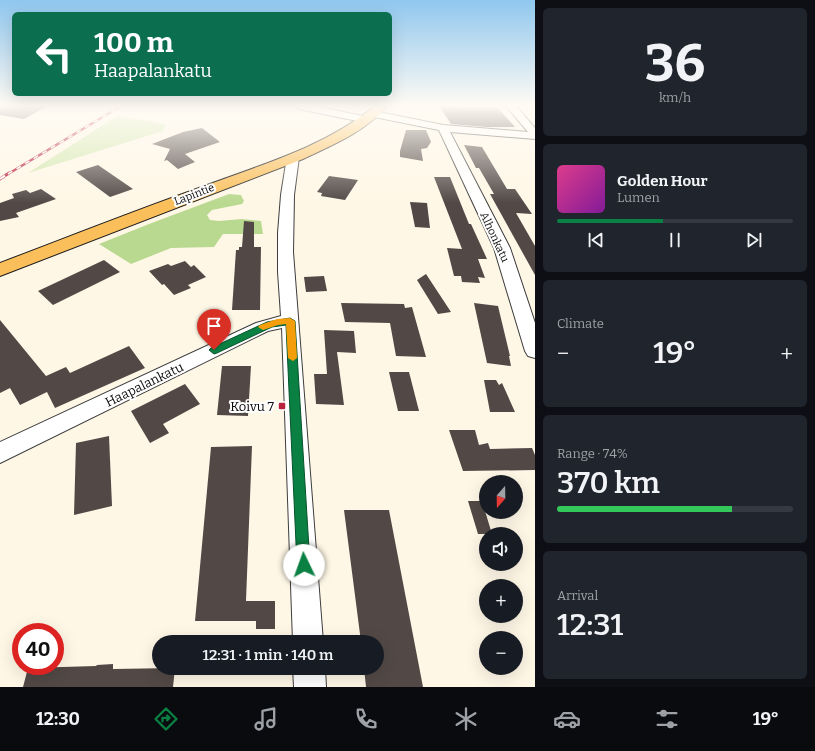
<!DOCTYPE html>
<html lang="en">
<head>
<meta charset="utf-8">
<style>
	:root { --surface:#171b24; --page:#20242c; --text:#f1f3f6; --muted:#9ea1a6; --line:#363941; --accent:#0b8043 }
	body { margin:0; font-family:Bitter,serif; background:var(--page); color:var(--text); height:100vh; display:flex; flex-direction:column; font-size:15px; white-space:nowrap }
	* { box-sizing:border-box; margin:0 }
	p { font-size:13px; color:var(--muted) }
	.icon { flex:none; width:22px; height:22px; fill:none; stroke:currentColor; stroke-width:2; stroke-linecap:round; stroke-linejoin:round }
	.map { position:relative; flex:1; overflow:hidden }
	.sheet { display:flex; flex-direction:column; gap:8px; padding:8px; background:#0d0f14; width:280px }
	.sheet>* { flex:none }
	.hud { position:absolute; left:12px; top:12px; width:380px; height:84px; border-radius:6px; box-shadow:0 4px 16px #0002; background:#0b6e4f; color:#fff; overflow:hidden }
	.needle { width:26px; rotate:200deg }
	.buttons { position:absolute; left:479px; top:475px; display:grid; gap:8px }
	.buttons a { display:grid; place-items:center; width:44px; height:44px; border-radius:50%; background:var(--surface); box-shadow:0 4px 16px #0002; font-size:20px }
	.speed { position:absolute; left:12px; top:623px; display:flex; gap:8px; font-size:20px; font-weight:700; text-align:center }
	.speed>* { display:grid; place-content:center; width:52px; height:52px; border-radius:50%; background:var(--surface); box-shadow:0 4px 16px #0002; line-height:1 }
	.speed .limit { border:6px solid #d22; background:#fff; color:#111 }
	.pin { position:absolute; display:grid; place-items:center; width:34px; height:34px; color:#fff; margin:-41px -17px; border-radius:50% 50% 50% 0; rotate:-45deg; box-shadow:0 0 4px #0007 }
	.pin .icon { rotate:45deg }
	.me { position:absolute; width:44px; margin:-22px; rotate:357deg; stroke-linejoin:round; filter:drop-shadow(0 0 3px #0008) }
	.turn { display:flex; align-items:center; gap:14px; height:84px; padding:0 16px; font-size:18px }
	.turn .icon { width:52px; height:52px; stroke-width:2.5 }
	.turn b { display:block; font-size:28px; line-height:34px }
	.big { font-size:30px; font-weight:600; line-height:1.1 }
	.sheet .tile { flex:1; display:flex; flex-direction:column; justify-content:center; gap:6px; min-width:0; padding:0 14px; border-radius:6px; background:var(--page) }
	.sheet .dial { align-items:center; gap:0 }
	.dial b { font-size:52px; line-height:1 }
	.song { display:flex; align-items:center; gap:12px }
	.cover { width:48px; height:48px; border-radius:6px; background:linear-gradient(135deg,hsl(330 70% 55%),hsl(290 70% 35%)) }
	.played { height:4px; border-radius:2px; background:linear-gradient(90deg,var(--accent) 45%,var(--line) 45%) }
	.keys { display:flex; justify-content:space-around; direction:ltr }
	.heat { display:flex; justify-content:space-between; align-items:center; font-size:22px; direction:ltr }
	.charge { height:6px; border-radius:3px; background:linear-gradient(90deg,#34c759 74%,var(--line) 0) }
	.trip { position:absolute; left:152px; top:635px; width:232px; height:40px; border-radius:20px; background:var(--surface); box-shadow:0 4px 16px #0002; font-weight:600; line-height:40px; text-align:center }
	.dock { display:flex; height:64px; justify-content:space-around; align-items:center; background:#090b0e; color:var(--muted) }
	.dock .icon { width:28px; height:28px }
	.dock .active { color:var(--accent) }
	.dock b { font-size:18px; color:var(--text) }
	main { display:flex; flex:1; min-height:0 }
	.map>svg:first-child { display:block }
	.green { fill:#d4e8b1 }
	.forest { fill:#bad990 }
	.building { fill:#524946 }
	.lines { fill:none; stroke-linecap:round; stroke-linejoin:round }
	.minor-casing { stroke:#3d3d3d; stroke-width:2 }
	.major-casing { stroke:#1b1b1b; stroke-width:2 }
	.minor { fill:#fff; fill-rule:evenodd }
	.major { fill:#fabf5b; fill-rule:evenodd }
	.rail-far1-casing { stroke:#b9223c; stroke-width:2.5 }
	.rail-casing { stroke:#b9223c; stroke-width:3 }
	.rail-far1 { stroke:#fff; stroke-width:1.5; stroke-dasharray:5; stroke-linecap:butt }
	.rail { stroke:#fff; stroke-width:2; stroke-dasharray:6; stroke-linecap:butt }
	.route { fill:#0b8043; stroke:#07532c }
	.slow { fill:#f59e0b }
	.poi-dot { fill:#b9223c; stroke:#fff; stroke-width:1.5 }
	.labels { text-anchor:middle; stroke-width:4; stroke-linejoin:round; paint-order:stroke }
	.far-street-label { font-size:11px; fill:#0a0a0a; stroke:#fff }
	.street-label { font-size:13px; fill:#0a0a0a; stroke:#fff }
	.poi-label { font-size:13px; fill:#0a0a0a; stroke:#fff; text-anchor:end }
</style>
</head>
<body>
<main>
<div class="map">
<svg width="535" height="687" viewBox="0 0 535 687">
	<rect width="100%" height="100%" fill="#fff7e6"/>
	<!-- green -->
	<polygon class="green" points="117,116 166,124 163,131 28,173"/>
	<!-- forest -->
	<polygon class="forest" points="229,194 241,195 244,201 242,204 212,210 207,215 210,220 219,221 242,219 261,221 263,234 223,234 214,247 171,248 131,264 99,244 149,224"/>
	<!-- building -->
	<g class="building">
		<polygon points="0,106 48,106 24,119 0,115"/>
		<polygon points="439,106 497,107 515,127 487,127 451,124"/>
		<polygon points="202,128 220,142 185,154 195,162 178,169 167,160 164,161 170,149 152,144 183,132"/>
		<polygon points="406,130 426,130 431,142 427,148 421,149 423,161 400,157 400,151"/>
		<polygon points="464,145 482,147 507,189 515,189 532,214 516,213 535,246 535,275 490,194 494,194 479,168 476,168"/>
		<polygon points="98,165 133,189 110,197 76,172"/>
		<polygon points="329,176 358,180 345,200 321,196 322,193 317,192"/>
		<polygon points="434,177 450,177 469,224 471,224 487,259 478,259 485,278 478,277 480,283 462,282 461,276 454,276 447,248 462,249"/>
		<polygon points="41,189 56,199 16,213 19,217 0,221 0,203 14,198 12,194 26,190 30,193"/>
		<polygon points="410,202 427,203 430,228 415,227"/>
		<polygon points="244,221 254,222 254,247 261,247 260,310 232,310 236,250 239,250 239,247 242,247"/>
		<polygon points="104,260 120,272 53,305 38,291"/>
		<polygon points="185,261 191,267 194,265 206,277 188,285 191,288 174,295 164,284 162,285 149,271 168,264 171,266"/>
		<polygon points="426,274 451,312 438,314 417,280"/>
		<polygon points="324,276 327,291 306,292 304,277"/>
		<polygon points="341,303 404,304 405,308 412,307 426,357 396,356 390,323 345,322"/>
		<polygon points="474,303 498,306 510,356 509,356 511,366 487,363"/>
		<polygon points="0,320 46,376 66,367 70,373 129,346 145,368 55,408 47,392 20,405 10,388 0,393"/>
		<polygon points="324,330 354,331 356,353 337,352 344,405 316,404 314,374 327,374"/>
		<polygon points="222,366 251,366 248,416 217,415"/>
		<polygon points="389,372 409,372 419,411 398,411"/>
		<polygon points="484,380 496,380 499,385 502,383 515,412 490,412"/>
		<polygon points="185,384 200,404 163,424 169,433 150,443 131,411"/>
		<polygon points="449,430 475,430 479,445 488,443 490,449 532,448 535,455 535,470 463,471"/>
		<polygon points="109,436 112,506 74,515 76,443"/>
		<polygon points="252,446 246,601 275,601 275,629 256,629 256,621 195,621 211,447"/>
		<polygon points="468,501 482,501 492,534 478,534"/>
		<polygon points="344,510 389,510 423,687 366,687 364,668 377,668 377,642 361,642"/>
		<polygon points="113,664 113,669 175,668 173,687 23,687 28,668 96,666 97,665"/>
	</g>
	<g class="lines">
		<!-- minor casing -->
		<g class="minor-casing">
			<g id="minor">
				<polygon points="295,106 316,106 367,117 372,120 367,123 299,109"/>
				<polygon points="506,106 516,106 535,128 535,139 450,132 510,248 535,323 535,358 528,356 525,351 494,248 439,130 374,117 369,114 374,111 443,125 528,132"/>
				<polygon points="293,154 297,155 299,157 294,195 293,252 323,642 293,642 282,328 268,331 0,463 0,442 256,323 281,316 278,272 278,233 281,195 287,157 289,155"/>
				<polygon points="293,668 325,668 326,687 294,687"/>
			</g>
		</g>
		<!-- major casing -->
		<g class="major-casing">
			<path id="major" d="M375 106H387C368 130 331 146 303 159L0 276V263C66 238 132 212 199 188 260 165 323 148 375 106Z"/>
		</g>
		<!-- minor -->
		<use href="#minor" class="minor"/>
		<!-- major -->
		<use href="#major" class="major"/>
		<!-- rail-far1 casing -->
		<g class="rail-far1-casing">
			<polyline id="rail-far1" points="8,174 121,106"/>
		</g>
		<!-- rail casing -->
		<g class="rail-casing">
			<polyline id="rail" points="0,179 9,173"/>
		</g>
		<!-- rail-far1 -->
		<use href="#rail-far1" class="rail-far1"/>
		<!-- rail -->
		<use href="#rail" class="rail"/>
	</g>
	<!-- sky -->
	<linearGradient id="sky" x2="0" y2="1"><stop stop-color="#8fc7ee"/><stop offset="0.52" stop-color="#fffbf4"/><stop offset="1" stop-color="#fffbf4" stop-opacity="0"/></linearGradient>
	<rect width="535" height="203" fill="url(#sky)"/>
	<!-- route -->
	<polygon class="route" points="290,318 295,321 310,565 308,570 304,572 299,570 297,565 286,325 272,327 217,353 214,354 209,350 211,348 267,322"/>
	<!-- slow -->
	<polygon class="slow" points="290,318 295,321 297,358 293,361 288,358 286,324 278,325 263,330 258,327 260,325 277,319"/>
	<!-- markers -->
	<rect class="poi-dot" x="278" y="402" width="8" height="8" rx="2"/>
	<g class="labels">
		<!-- far-street labels -->
		<g class="far-street-label">
			<text transform="translate(194 194) rotate(-21)" y="4">Lapintie</text>
			<text transform="translate(495 237) rotate(65)" y="4">Alhonkatu</text>
		</g>
		<!-- street labels -->
		<g class="street-label">
			<text transform="translate(144 384) rotate(-26)" y="5">Haapalankatu</text>
		</g>
		<!-- poi labels -->
		<g class="poi-label">
			<text x="274" y="411">Koivu 7</text>
		</g>
	</g>
</svg>
<div class="buttons">
<a><svg class="needle" viewBox="-14 -14 28 28"><path d="M0-13l5 13h-10z" fill="#e53935"/><path d="M0 13l5-13h-10z" fill="#9ea1a6"/></svg></a>
<a><svg class="icon" aria-label="sound" viewBox="0 0 24 24"><path d="M4 9h4l5-4v14l-5-4H4zM17 9q2 3 0 6"/></svg></a>
<a>+</a>
<a>−</a>
</div>
<div class="speed"><div class="limit">40</div></div>
<div class="pin" style="left:214px;top:350px;background:#d93025"><svg class="icon" aria-label="arrive" viewBox="0 0 24 24"><path d="M6 21V4h12l-3 4 3 4H6"/></svg></div>
<svg class="me" style="left:304px;top:565px" viewBox="-20 -20 40 40"><circle r="19" fill="#fff"/><path d="M0-13L10 11 0 6-10 11z" fill="#0b8043"/></svg>
<div class="trip">12:31 · 1 min · 140 m</div>
<div class="hud">
<div class="turn"><svg class="icon" aria-label="left" viewBox="0 0 24 24"><path d="M17 20v-9H6M10 6l-5 5 5 5"/></svg><div><b>100 m</b>Haapalankatu</div></div>
</div>
</div>
<section class="sheet">
<div class="tile dial"><b>36</b><p>km/h</p></div>
<div class="tile">
<div class="song"><i class="cover"></i><div><b>Golden Hour</b><p>Lumen</p></div></div>
<div class="played"></div>
<div class="keys"><svg class="icon" aria-label="previous" viewBox="0 0 24 24"><path d="M18 5L8 12l10 7zM5 5v14"/></svg><svg class="icon" aria-label="pause" viewBox="0 0 24 24"><path d="M8 5v14M16 5v14"/></svg><svg class="icon" aria-label="next" viewBox="0 0 24 24"><path d="M6 5l10 7-10 7zM19 5v14"/></svg></div>
</div>
<div class="tile"><p>Climate</p>
<div class="heat"><a>−</a><b class="big">19°</b><a>+</a></div>
</div>
<div class="tile"><p>Range · 74%</p><b class="big">370 km</b><div class="charge"></div></div>
<div class="tile"><p>Arrival</p><b class="big">12:31</b></div>
</section>
</main>
<nav class="dock">
<b>12:30</b>
<svg class="icon active" aria-label="directions" viewBox="0 0 24 24"><path d="M12 3l9 9-9 9-9-9zM9 14v-3h6M13 9l2 2-2 2"/></svg>
<svg class="icon" aria-label="music" viewBox="0 0 24 24"><path d="M9 18V5l10-2v13"/><circle cx="6" cy="18" r="3"/><circle cx="16" cy="16" r="3"/></svg>
<svg class="icon" aria-label="phone" viewBox="0 0 24 24"><path d="M5 4h4l2 5-3 2q2 4 5 5l2-3 5 2v4C11 20 4 13 5 4z"/></svg>
<svg class="icon" aria-label="climate" viewBox="0 0 24 24"><path d="M12 3v18M4 7l16 10M4 17L20 7"/></svg>
<svg class="icon" aria-label="car" viewBox="0 0 24 24"><path d="M5 17H2v-5l4-1 3-4h7l3 4 3 1v5h-3M9 17h6M6 11h13"/><circle cx="7" cy="17" r="2"/><circle cx="17" cy="17" r="2"/></svg>
<svg class="icon" aria-label="filters" viewBox="0 0 24 24"><path d="M4 7h16M4 17h16"/><circle cx="9" cy="7" r="2"/><circle cx="15" cy="17" r="2"/></svg>
<b>19°</b>
</nav>
</body>
</html>
